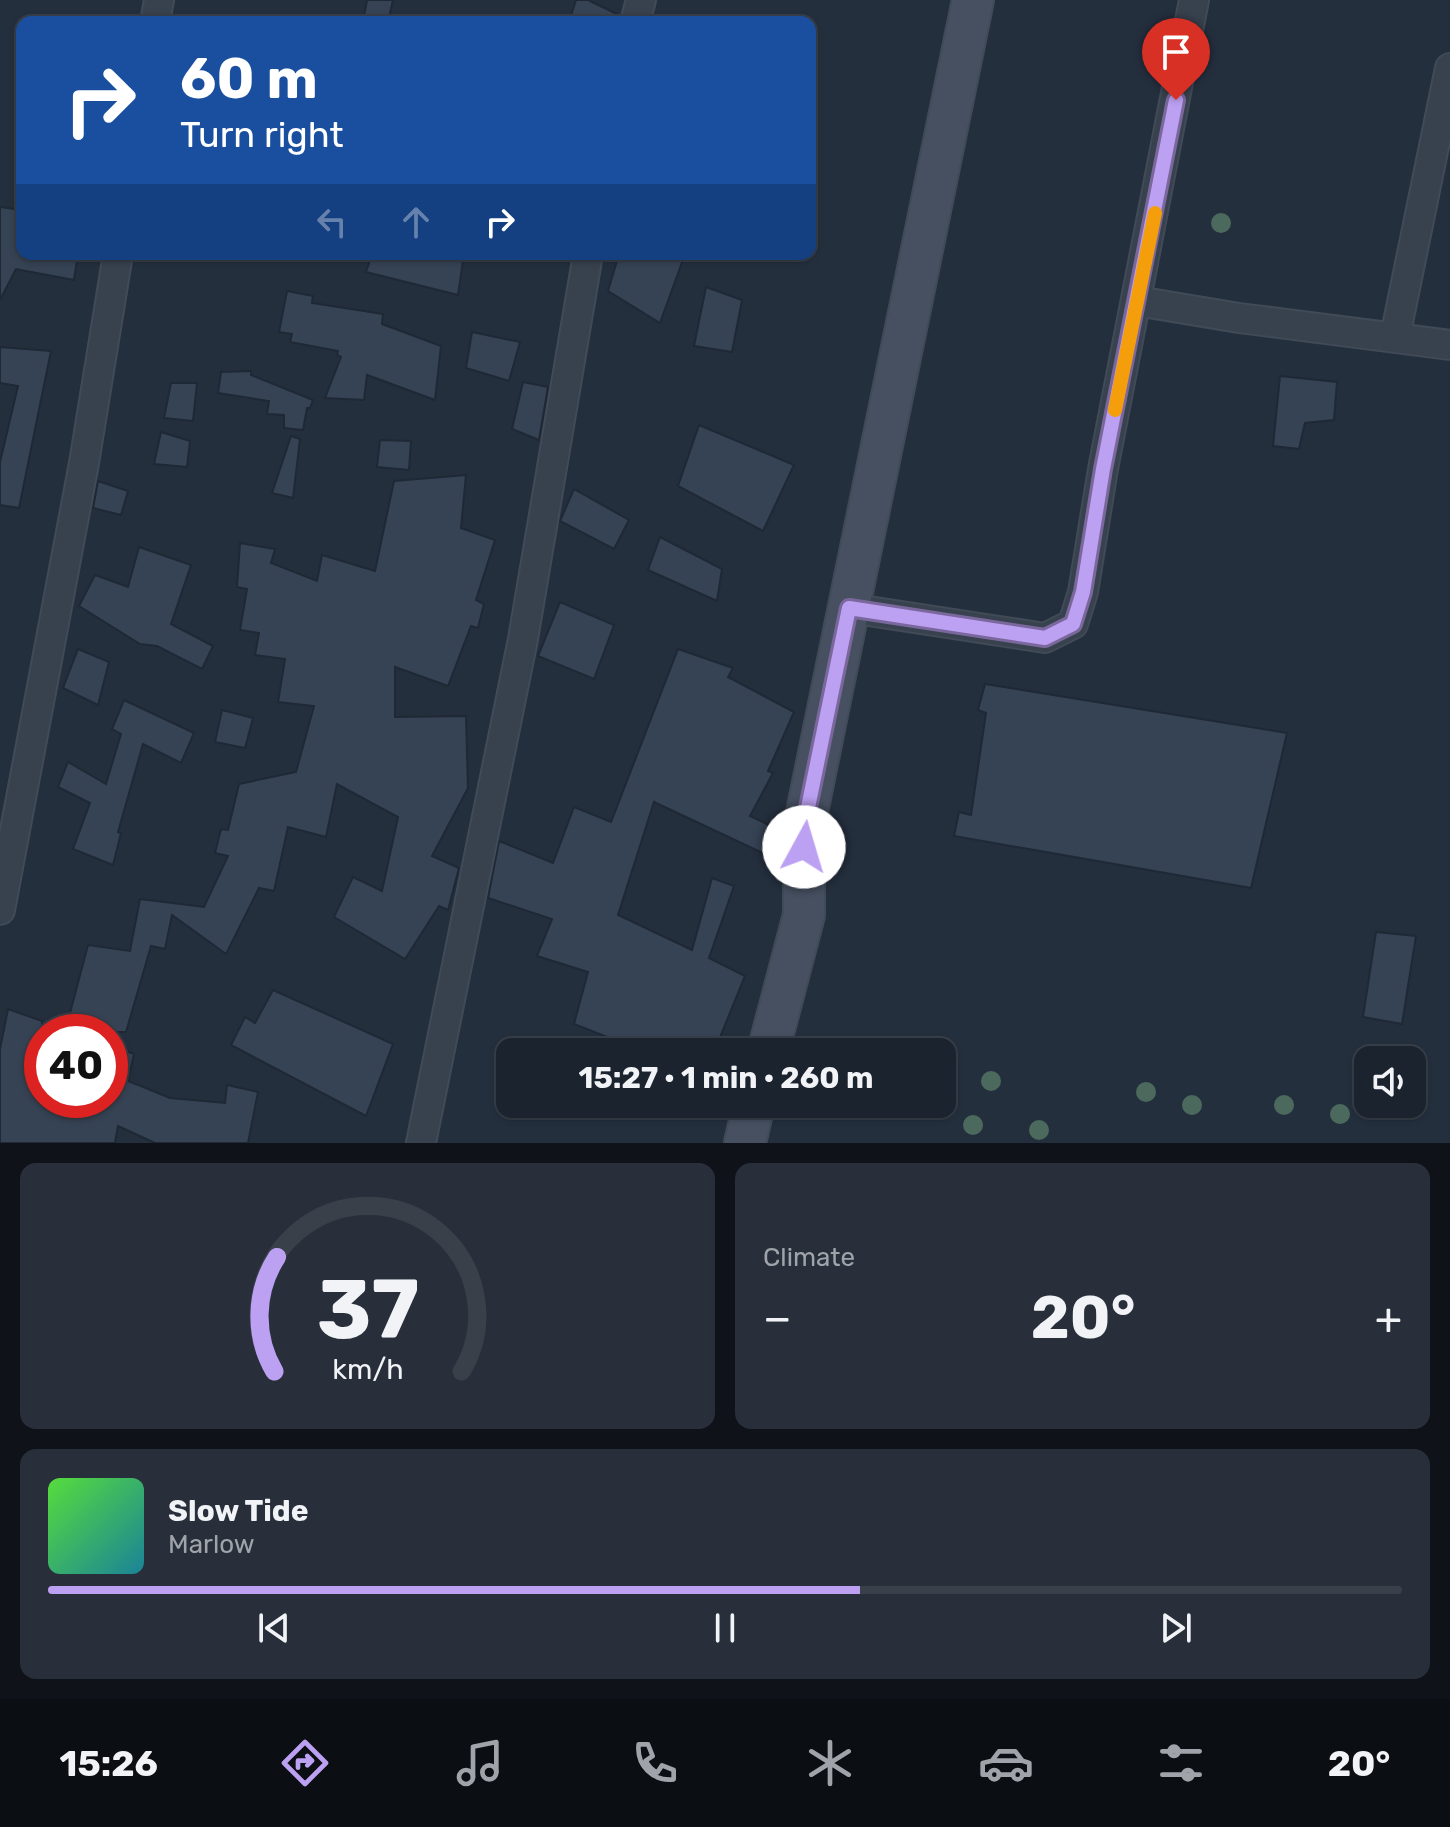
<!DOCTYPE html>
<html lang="en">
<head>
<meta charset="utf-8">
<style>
	:root { --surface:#1b232e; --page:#282f3a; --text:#f1f3f6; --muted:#a0a4aa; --line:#39404a; --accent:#bca0f2 }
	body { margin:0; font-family:Rubik,sans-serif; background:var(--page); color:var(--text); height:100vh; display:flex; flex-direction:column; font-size:30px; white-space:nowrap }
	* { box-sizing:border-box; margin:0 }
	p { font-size:26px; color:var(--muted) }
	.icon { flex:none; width:44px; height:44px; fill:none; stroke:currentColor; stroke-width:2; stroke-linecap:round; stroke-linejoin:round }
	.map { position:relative; height:1143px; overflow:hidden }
	.details { display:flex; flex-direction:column; gap:20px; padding:20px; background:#0f1319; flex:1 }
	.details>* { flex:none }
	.hud { position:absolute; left:16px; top:16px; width:800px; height:244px; border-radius:16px; box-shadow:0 2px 6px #0004,0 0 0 2px var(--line); background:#1a4fa0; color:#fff; overflow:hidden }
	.controls { position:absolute; left:1354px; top:1046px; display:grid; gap:16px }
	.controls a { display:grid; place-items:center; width:72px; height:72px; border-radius:16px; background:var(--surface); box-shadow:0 2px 6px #0004,0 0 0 2px var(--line); font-size:40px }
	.speed { position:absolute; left:24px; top:1014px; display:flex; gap:16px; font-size:40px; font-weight:700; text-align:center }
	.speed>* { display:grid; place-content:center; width:104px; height:104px; border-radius:50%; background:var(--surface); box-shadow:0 2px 6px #0004,0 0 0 2px var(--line); line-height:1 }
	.speed .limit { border:12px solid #d22; background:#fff; color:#111 }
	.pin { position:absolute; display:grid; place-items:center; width:68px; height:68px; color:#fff; margin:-82px -34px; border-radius:50% 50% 50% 0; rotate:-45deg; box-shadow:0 0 8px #0007 }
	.pin .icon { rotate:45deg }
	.me { position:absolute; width:88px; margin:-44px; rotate:6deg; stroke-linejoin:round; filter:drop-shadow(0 0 6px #0008) }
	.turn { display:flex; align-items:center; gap:28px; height:168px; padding:0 32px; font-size:36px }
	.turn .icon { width:104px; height:104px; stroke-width:2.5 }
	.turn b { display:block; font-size:56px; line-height:68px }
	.lanes { display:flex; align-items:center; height:76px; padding:0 32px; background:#0003; justify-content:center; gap:40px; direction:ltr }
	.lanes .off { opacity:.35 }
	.big { font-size:60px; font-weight:700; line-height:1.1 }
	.details .card { flex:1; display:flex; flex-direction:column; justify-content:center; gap:12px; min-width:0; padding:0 28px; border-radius:16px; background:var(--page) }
	.details .dial { align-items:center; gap:0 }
	.dial svg { height:208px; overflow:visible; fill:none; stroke:var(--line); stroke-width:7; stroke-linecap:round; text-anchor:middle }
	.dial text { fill:var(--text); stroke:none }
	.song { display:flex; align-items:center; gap:24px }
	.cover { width:96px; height:96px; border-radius:12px; background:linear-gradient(135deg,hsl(110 70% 55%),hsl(190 70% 35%)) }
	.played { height:8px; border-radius:4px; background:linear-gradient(90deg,var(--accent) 60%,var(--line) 60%) }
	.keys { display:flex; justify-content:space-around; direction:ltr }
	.heat { display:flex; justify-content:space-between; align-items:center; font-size:44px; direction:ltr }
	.details .tiles { flex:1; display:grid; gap:20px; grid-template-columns:1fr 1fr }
	.card:last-child { grid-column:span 2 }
	.trip { position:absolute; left:496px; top:1038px; width:460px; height:80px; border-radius:16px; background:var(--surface); box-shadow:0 2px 6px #0004,0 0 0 2px var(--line); font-weight:700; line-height:80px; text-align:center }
	.tab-bar { display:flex; height:128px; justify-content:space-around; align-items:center; background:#0b0e12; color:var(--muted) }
	.tab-bar .icon { width:56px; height:56px }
	.tab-bar .selected { color:var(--accent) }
	.tab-bar b { font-size:36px; color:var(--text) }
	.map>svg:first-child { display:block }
	.building { fill:#364354; stroke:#1f2835; stroke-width:2 }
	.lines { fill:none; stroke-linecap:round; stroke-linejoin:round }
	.street-casing { stroke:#414a57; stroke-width:32 }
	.secondary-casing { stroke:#414a57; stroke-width:44 }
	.street { stroke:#38414e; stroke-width:28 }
	.secondary { stroke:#465061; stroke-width:40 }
	.tree { fill:#4b6a5d }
	.route-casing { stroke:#7a689d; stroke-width:20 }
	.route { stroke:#bca0f2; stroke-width:14 }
	.slow { stroke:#f59e0b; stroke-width:14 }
</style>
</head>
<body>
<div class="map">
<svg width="1450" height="1143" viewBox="0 0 1450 1143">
	<rect width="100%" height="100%" fill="#242f3e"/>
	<!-- building -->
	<g class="building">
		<polygon points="367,0 393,0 388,22 363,22"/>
		<polygon points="576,0 588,0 619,15 618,22 569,22"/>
		<polygon points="0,207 22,210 22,254 78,254 74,280 16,269 0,300"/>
		<polygon points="372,254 464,254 458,295 366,272"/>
		<polygon points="619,254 685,254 660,323 608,291"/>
		<polygon points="706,287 742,300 732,352 694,346"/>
		<polygon points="287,291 313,296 312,303 383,314 382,324 441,346 435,400 367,375 364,400 325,398 341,357 337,355 338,351 290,342 292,334 279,332"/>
		<polygon points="472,332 520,342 509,381 466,368"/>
		<polygon points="0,347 51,351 19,508 0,505 0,462 18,386 0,383"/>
		<polygon points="251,371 251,375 313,400 310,408 307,408 303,430 284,428 284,415 267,414 269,401 218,393 221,372"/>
		<polygon points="1280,376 1337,382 1334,420 1305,423 1299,449 1273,446"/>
		<polygon points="523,382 548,387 539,440 512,429"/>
		<polygon points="171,383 197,383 193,421 164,418"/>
		<polygon points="699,425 794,465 763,531 678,486"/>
		<polygon points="161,432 190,441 187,467 154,464"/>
		<polygon points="291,436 300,439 293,498 272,493"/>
		<polygon points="380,440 411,441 409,470 377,467"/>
		<polygon points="466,475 461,528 495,540 476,600 484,604 478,628 471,626 448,686 395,667 395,717 466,716 468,788 432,856 459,868 448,910 439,906 405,959 334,917 353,877 382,891 398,817 337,784 326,837 288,827 274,891 259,888 226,954 172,915 165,949 151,946 126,1032 65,1032 88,945 130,951 140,899 204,907 228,856 215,853 221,829 228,830 239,784 296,772 314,706 278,702 285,659 255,655 259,633 240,630 247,589 237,587 240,543 275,549 271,563 317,581 322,555 375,571 394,481"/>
		<polygon points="98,481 128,491 121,515 93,508"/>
		<polygon points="574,489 629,520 614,549 560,521"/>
		<polygon points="660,537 722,569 717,601 648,570"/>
		<polygon points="139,547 191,565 171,624 213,646 202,669 157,646 140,644 79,606 95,575 128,587"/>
		<polygon points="560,602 614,625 594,679 538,656"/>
		<polygon points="78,649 109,662 98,705 63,688"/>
		<polygon points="678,649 733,668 728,677 794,712 768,771 773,773 750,816 775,828 765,854 654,802 618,915 692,950 712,878 734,886 709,958 745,976 714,1052 645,1052 574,1024 588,972 537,956 552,919 488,898 499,841 553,863 574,807 611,822"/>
		<polygon points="985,684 1287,733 1251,888 954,836 959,812 971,815 986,713 978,710"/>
		<polygon points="124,700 194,733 181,763 143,744 118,832 121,833 113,865 73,849 90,803 58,787 68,762 106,784 121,734 112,729"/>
		<polygon points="222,710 253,718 245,748 215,742"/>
		<polygon points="1376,932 1416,936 1402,1024 1363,1017"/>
		<polygon points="273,990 393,1044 366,1116 231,1045 245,1017 255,1023"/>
		<polygon points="8,1009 42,1021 42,1100 110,1100 110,1045 134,1054 128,1081 170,1098 225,1103 227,1085 258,1092 248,1143 155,1143 118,1126 115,1143 0,1143 0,1049"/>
	</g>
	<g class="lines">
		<!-- street casing -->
		<g class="street-casing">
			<g id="street">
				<polyline points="155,22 159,0"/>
				<polyline points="635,22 641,0"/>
				<polyline points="1137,301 1239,318 1450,345"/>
				<polyline points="1395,337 1450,68"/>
				<polyline points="849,608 1045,638 1073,624 1083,592 1103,469 1194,0"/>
				<polyline points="0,910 84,463 118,254"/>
				<polyline points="421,1143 523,639 588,254"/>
			</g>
		</g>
		<!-- secondary casing -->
		<g class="secondary-casing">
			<g id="secondary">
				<polyline points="768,1052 804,915 804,827 973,0"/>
				<polyline points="745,1143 754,1104"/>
			</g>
		</g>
		<!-- street -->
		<use href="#street" class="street"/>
		<!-- secondary -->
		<use href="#secondary" class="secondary"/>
	</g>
	<!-- trees -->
	<g class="tree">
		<circle cx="1221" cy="223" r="10"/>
		<circle cx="991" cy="1081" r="10"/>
		<circle cx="1146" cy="1092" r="10"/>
		<circle cx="1192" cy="1105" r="10"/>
		<circle cx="1284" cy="1105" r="10"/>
		<circle cx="1340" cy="1114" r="10"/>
		<circle cx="973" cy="1125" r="10"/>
		<circle cx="1039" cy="1130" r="10"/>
	</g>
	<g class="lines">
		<!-- route casing -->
		<g class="route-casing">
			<polyline id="route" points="804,847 804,827 849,608 1045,638 1073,624 1083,592 1103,469 1176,100"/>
		</g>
		<!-- route -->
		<use href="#route" class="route"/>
		<!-- slow -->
		<polyline class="slow" points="1115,410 1155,213"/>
	</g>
</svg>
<div class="controls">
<a><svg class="icon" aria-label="sound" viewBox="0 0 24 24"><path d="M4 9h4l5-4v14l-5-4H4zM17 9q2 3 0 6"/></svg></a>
</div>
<div class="speed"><div class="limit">40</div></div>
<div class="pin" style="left:1176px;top:100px;background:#d93025"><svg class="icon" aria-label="arrive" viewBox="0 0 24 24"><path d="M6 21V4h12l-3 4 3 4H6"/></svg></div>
<svg class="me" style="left:804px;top:847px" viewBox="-20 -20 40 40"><circle r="19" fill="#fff"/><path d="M0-13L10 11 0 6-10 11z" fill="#bca0f2"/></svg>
<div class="trip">15:27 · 1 min · 260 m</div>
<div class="hud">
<div class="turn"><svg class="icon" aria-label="right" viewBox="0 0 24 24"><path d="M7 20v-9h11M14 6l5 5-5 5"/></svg><div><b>60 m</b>Turn right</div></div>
<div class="lanes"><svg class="icon off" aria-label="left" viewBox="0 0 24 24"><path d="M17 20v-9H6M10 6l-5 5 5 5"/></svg><svg class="icon off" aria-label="ahead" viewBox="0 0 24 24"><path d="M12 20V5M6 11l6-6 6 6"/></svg><svg class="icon" aria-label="right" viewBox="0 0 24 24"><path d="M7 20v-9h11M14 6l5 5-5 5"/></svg></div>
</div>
</div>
<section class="details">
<div class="tiles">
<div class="card dial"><svg viewBox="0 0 100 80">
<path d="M14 69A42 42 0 1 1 86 69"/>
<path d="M14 69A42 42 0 0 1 15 25" stroke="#bca0f2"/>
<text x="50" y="56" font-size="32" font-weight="700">37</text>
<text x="50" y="72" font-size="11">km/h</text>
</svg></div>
<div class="card"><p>Climate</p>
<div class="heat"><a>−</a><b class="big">20°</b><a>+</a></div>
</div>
<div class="card">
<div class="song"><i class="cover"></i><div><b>Slow Tide</b><p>Marlow</p></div></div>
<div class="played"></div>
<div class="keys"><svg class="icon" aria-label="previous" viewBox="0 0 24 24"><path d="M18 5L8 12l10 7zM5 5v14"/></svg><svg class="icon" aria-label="pause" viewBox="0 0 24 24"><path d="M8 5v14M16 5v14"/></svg><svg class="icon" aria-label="next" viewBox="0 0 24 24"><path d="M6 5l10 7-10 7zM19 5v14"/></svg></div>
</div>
</div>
</section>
<nav class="tab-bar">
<b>15:26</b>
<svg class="icon selected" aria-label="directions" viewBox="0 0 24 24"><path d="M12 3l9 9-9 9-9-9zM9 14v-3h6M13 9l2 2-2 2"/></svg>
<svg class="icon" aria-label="music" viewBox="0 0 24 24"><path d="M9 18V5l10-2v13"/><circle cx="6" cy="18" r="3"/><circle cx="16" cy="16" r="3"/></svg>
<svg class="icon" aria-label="phone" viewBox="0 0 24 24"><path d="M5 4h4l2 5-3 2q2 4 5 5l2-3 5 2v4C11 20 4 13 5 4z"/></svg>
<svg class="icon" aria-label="climate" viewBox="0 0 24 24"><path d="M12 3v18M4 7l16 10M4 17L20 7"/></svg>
<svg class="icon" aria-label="car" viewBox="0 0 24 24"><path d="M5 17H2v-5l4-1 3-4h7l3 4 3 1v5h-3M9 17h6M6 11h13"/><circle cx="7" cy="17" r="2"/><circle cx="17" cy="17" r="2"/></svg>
<svg class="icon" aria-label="filters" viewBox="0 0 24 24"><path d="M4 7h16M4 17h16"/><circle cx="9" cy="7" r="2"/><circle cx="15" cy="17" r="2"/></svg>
<b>20°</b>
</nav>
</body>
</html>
